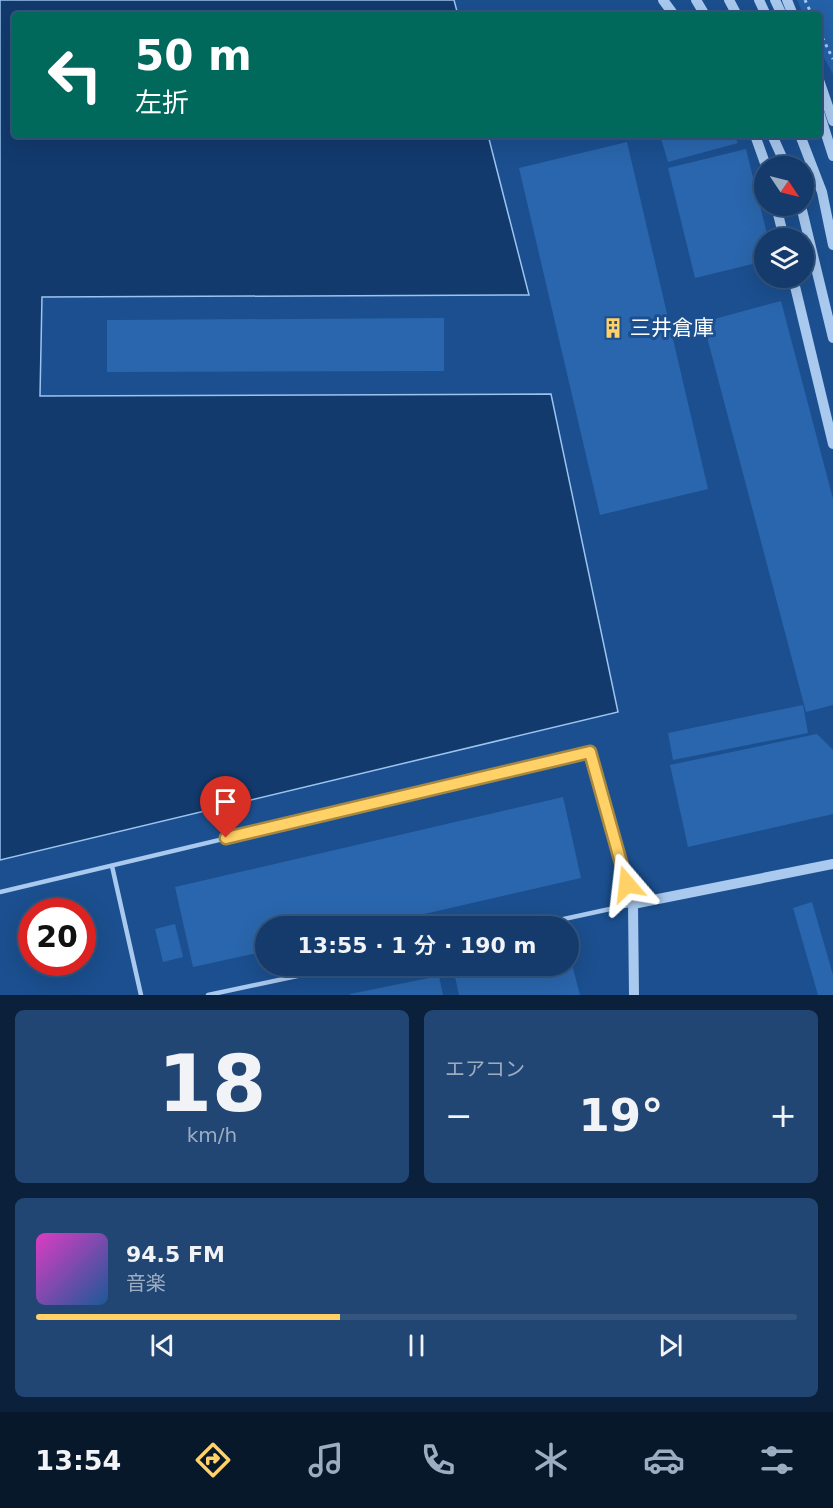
<!DOCTYPE html>
<html lang="ja">
<head>
<meta charset="utf-8">
<style>
	:root { --surface:#143b6b; --page:#214673; --text:#f1f3f6; --muted:#9dadc1; --line:#33557e; --accent:#ffd166 }
	body { margin:0; font-family:"DejaVu Sans","Noto Sans JP",sans-serif; background:var(--page); color:var(--text); height:100vh; display:flex; flex-direction:column; font-size:22px; white-space:nowrap }
	* { box-sizing:border-box; margin:0 }
	p { font-size:20px; color:var(--muted) }
	.icon { flex:none; width:33px; height:33px; fill:none; stroke:currentColor; stroke-width:2; stroke-linecap:round; stroke-linejoin:round }
	.map { position:relative; height:995px; overflow:hidden }
	.panel { display:flex; flex-direction:column; gap:15px; padding:15px; background:#0b203b; flex:1 }
	.panel>* { flex:none }
	.hud { position:absolute; left:12px; top:12px; width:810px; height:126px; border-radius:6px; box-shadow:0 6px 24px #0002,0 0 0 2px var(--line); background:#00695c; color:#fff; overflow:hidden }
	.needle { width:39px; rotate:125deg }
	.controls { position:absolute; left:754px; top:156px; display:grid; gap:12px }
	.controls a { display:grid; place-items:center; width:60px; height:60px; border-radius:50%; background:var(--surface); box-shadow:0 6px 24px #0002,0 0 0 2px var(--line); font-size:30px }
	.speed { position:absolute; left:18px; top:898px; display:flex; gap:12px; font-size:30px; font-weight:700; text-align:center }
	.speed>* { display:grid; place-content:center; width:78px; height:78px; border-radius:50%; background:var(--surface); box-shadow:0 6px 24px #0002,0 0 0 2px var(--line); line-height:1 }
	.speed .limit { border:9px solid #d22; background:#fff; color:#111 }
	.pin { position:absolute; display:grid; place-items:center; width:51px; height:51px; color:#fff; margin:-62px -26px; border-radius:50% 50% 50% 0; rotate:-45deg; box-shadow:0 0 6px #0007 }
	.pin .icon { rotate:45deg }
	.me { position:absolute; width:66px; margin:-33px; rotate:343deg; stroke-linejoin:round; filter:drop-shadow(0 0 4px #0008) }
	.turn { display:flex; align-items:center; gap:21px; height:126px; padding:0 24px; font-size:27px }
	.turn .icon { width:78px; height:78px; stroke-width:2.5 }
	.turn b { display:block; font-size:42px; line-height:51px }
	.big { font-size:45px; font-weight:600; line-height:1.1 }
	.panel .tile { flex:1; display:flex; flex-direction:column; justify-content:center; gap:9px; min-width:0; padding:0 21px; border-radius:9px; background:var(--page) }
	.panel .dial { align-items:center; gap:0 }
	.dial b { font-size:78px; line-height:1 }
	.song { display:flex; align-items:center; gap:18px }
	.cover { width:72px; height:72px; border-radius:9px; background:linear-gradient(135deg,hsl(310 70% 55%),hsl(210 70% 35%)) }
	.played { height:6px; border-radius:3px; background:linear-gradient(90deg,var(--accent) 40%,var(--line) 40%) }
	.keys { display:flex; justify-content:space-around; direction:ltr }
	.heat { display:flex; justify-content:space-between; align-items:center; font-size:33px; direction:ltr }
	.panel .tiles { flex:1; display:grid; gap:15px; grid-template-columns:1fr 1fr }
	.tile:last-child { grid-column:span 2 }
	.trip { position:absolute; left:255px; top:916px; width:324px; height:60px; border-radius:30px; background:var(--surface); box-shadow:0 6px 24px #0002,0 0 0 2px var(--line); font-weight:600; line-height:60px; text-align:center }
	.tab-bar { display:flex; height:96px; justify-content:space-around; align-items:center; background:#08182b; color:var(--muted) }
	.tab-bar .icon { width:42px; height:42px }
	.tab-bar .selected { color:var(--accent) }
	.tab-bar b { font-size:27px; color:var(--text) }
	.map>svg:first-child { display:block }
	.green { fill:#2461a8 }
	.water { fill:#123a6d; stroke:#9cc4f0; stroke-width:1.5 }
	.building { fill:#2a66ad }
	.lines { fill:none; stroke-linecap:round; stroke-linejoin:round }
	.path { stroke:#a9c9ee; stroke-width:3; stroke-dasharray:3 4.5; stroke-linecap:butt }
	.service { stroke:#a9c9ee; stroke-width:4.5 }
	.tertiary { stroke:#a9c9ee; stroke-width:10 }
	.tertiary-bridge { stroke:#a9c9ee; stroke-width:10 }
	.route-casing { stroke:#a68842; stroke-width:15 }
	.route { stroke:#ffd166; stroke-width:10 }
	.labels { text-anchor:middle; stroke-width:6; stroke-linejoin:round; paint-order:stroke }
	.poi-label { font-size:21px; fill:#fff; stroke:#1b4f8f; text-anchor:start }
</style>
</head>
<body>
<div class="map">
<svg width="833" height="995" viewBox="0 0 833 995">
	<rect width="100%" height="100%" fill="#1b4f8f"/>
	<!-- green -->
	<polygon class="green" points="797,0 833,0 833,74 819,49 819,15 804,15"/>
	<!-- water -->
	<polygon class="water" points="0,0 454,0 458,15 15,15 15,135 488,135 529,295 42,297 40,396 551,394 618,712 0,860"/>
	<!-- building -->
	<g class="building">
		<polygon points="660,135 733,135 738,143 668,162"/>
		<polygon points="627,142 708,489 600,515 519,168"/>
		<polygon points="746,149 768,238 765,238 765,261 695,278 668,168"/>
		<polygon points="781,301 833,499 833,705 806,712 703,322"/>
		<polygon points="444,318 444,371 107,372 107,320"/>
		<polygon points="803,705 808,733 673,760 668,733"/>
		<polygon points="817,734 833,750 833,814 688,847 670,765"/>
		<polygon points="563,797 581,878 368,927 266,927 266,951 193,967 175,887"/>
		<polygon points="812,902 833,975 833,995 818,995 793,908"/>
		<polygon points="175,924 183,957 163,962 155,929"/>
		<polygon points="568,949 580,995 459,995 453,968 568,966"/>
		<polygon points="439,976 443,995 350,995 350,994"/>
	</g>
	<g class="lines">
		<!-- path -->
		<g class="path">
			<polyline points="805,0 812,15"/>
			<polyline points="819,31 833,59"/>
		</g>
		<!-- service -->
		<g class="service">
			<polyline points="112,866 141,995"/>
			<polyline points="0,892 590,752 633,904 527,927"/>
			<polyline points="208,995 344,966"/>
		</g>
		<!-- tertiary -->
		<g class="tertiary">
			<polyline points="663,0 674,15"/>
			<polyline points="696,0 705,15"/>
			<polyline points="729,0 737,15"/>
			<polyline points="759,0 766,15"/>
			<polyline points="775,0 782,15"/>
			<polyline points="787,0 793,15"/>
			<polyline points="819,80 833,121"/>
			<polyline points="755,135 766,166"/>
			<polyline points="772,135 786,166"/>
			<polyline points="800,135 822,192 833,245"/>
			<polyline points="776,206 784,238"/>
			<polyline points="801,206 833,338"/>
			<polyline points="793,278 833,444"/>
			<polyline points="634,995 633,904 833,864"/>
		</g>
		<!-- tertiary-bridge -->
		<polyline class="tertiary-bridge" points="819,112 833,156"/>
	</g>
	<g class="lines">
		<!-- route casing -->
		<g class="route-casing">
			<polyline id="route" points="226,838 590,752 627,884"/>
		</g>
		<!-- route -->
		<use href="#route" class="route"/>
	</g>
	<!-- icons -->
	<defs>
		<g id="building-bare" transform="scale(1.62)"><path d="M-4-6H4V6H1V3H-1V6H-4ZM-2.5-4.3h1.7v1.8h-1.7ZM.8-4.3h1.7v1.8H.8ZM-2.5-1h1.7V.8h-1.7ZM.8-1h1.7V.8H.8Z" fill="#ffd166" stroke="#1b4f8f" stroke-width="2.5" paint-order="stroke"/></g>
	</defs>
	<g fill-rule="evenodd">
		<use href="#building-bare" x="613" y="328"/>
	</g>
	<g class="labels">
		<!-- poi labels -->
		<g class="poi-label">
			<text x="630" y="335">三井倉庫</text>
		</g>
	</g>
</svg>
<div class="controls">
<a><svg class="needle" viewBox="-14 -14 28 28"><path d="M0-13l5 13h-10z" fill="#e53935"/><path d="M0 13l5-13h-10z" fill="#9dadc1"/></svg></a>
<a><svg class="icon" aria-label="layers" viewBox="0 0 24 24"><path d="M12 4l9 5-9 5-9-5zM3 14l9 5 9-5"/></svg></a>
</div>
<div class="speed"><div class="limit">20</div></div>
<div class="pin" style="left:226px;top:838px;background:#d93025"><svg class="icon" aria-label="arrive" viewBox="0 0 24 24"><path d="M6 21V4h12l-3 4 3 4H6"/></svg></div>
<svg class="me" style="left:627px;top:884px" viewBox="-20 -20 40 40"><path d="M0-17L14 15 0 8-14 15z" fill="#ffd166" stroke="#fff" stroke-width="4"/></svg>
<div class="trip">13:55 · 1 分 · 190 m</div>
<div class="hud">
<div class="turn"><svg class="icon" aria-label="left" viewBox="0 0 24 24"><path d="M17 20v-9H6M10 6l-5 5 5 5"/></svg><div><b>50 m</b>左折</div></div>
</div>
</div>
<section class="panel">
<div class="tiles">
<div class="tile dial"><b>18</b><p>km/h</p></div>
<div class="tile"><p>エアコン</p>
<div class="heat"><a>−</a><b class="big">19°</b><a>+</a></div>
</div>
<div class="tile">
<div class="song"><i class="cover"></i><div><b>94.5 FM</b><p>音楽</p></div></div>
<div class="played"></div>
<div class="keys"><svg class="icon" aria-label="previous" viewBox="0 0 24 24"><path d="M18 5L8 12l10 7zM5 5v14"/></svg><svg class="icon" aria-label="pause" viewBox="0 0 24 24"><path d="M8 5v14M16 5v14"/></svg><svg class="icon" aria-label="next" viewBox="0 0 24 24"><path d="M6 5l10 7-10 7zM19 5v14"/></svg></div>
</div>
</div>
</section>
<nav class="tab-bar">
<b>13:54</b>
<svg class="icon selected" aria-label="directions" viewBox="0 0 24 24"><path d="M12 3l9 9-9 9-9-9zM9 14v-3h6M13 9l2 2-2 2"/></svg>
<svg class="icon" aria-label="music" viewBox="0 0 24 24"><path d="M9 18V5l10-2v13"/><circle cx="6" cy="18" r="3"/><circle cx="16" cy="16" r="3"/></svg>
<svg class="icon" aria-label="phone" viewBox="0 0 24 24"><path d="M5 4h4l2 5-3 2q2 4 5 5l2-3 5 2v4C11 20 4 13 5 4z"/></svg>
<svg class="icon" aria-label="climate" viewBox="0 0 24 24"><path d="M12 3v18M4 7l16 10M4 17L20 7"/></svg>
<svg class="icon" aria-label="car" viewBox="0 0 24 24"><path d="M5 17H2v-5l4-1 3-4h7l3 4 3 1v5h-3M9 17h6M6 11h13"/><circle cx="7" cy="17" r="2"/><circle cx="17" cy="17" r="2"/></svg>
<svg class="icon" aria-label="filters" viewBox="0 0 24 24"><path d="M4 7h16M4 17h16"/><circle cx="9" cy="7" r="2"/><circle cx="15" cy="17" r="2"/></svg>
</nav>
</body>
</html>
